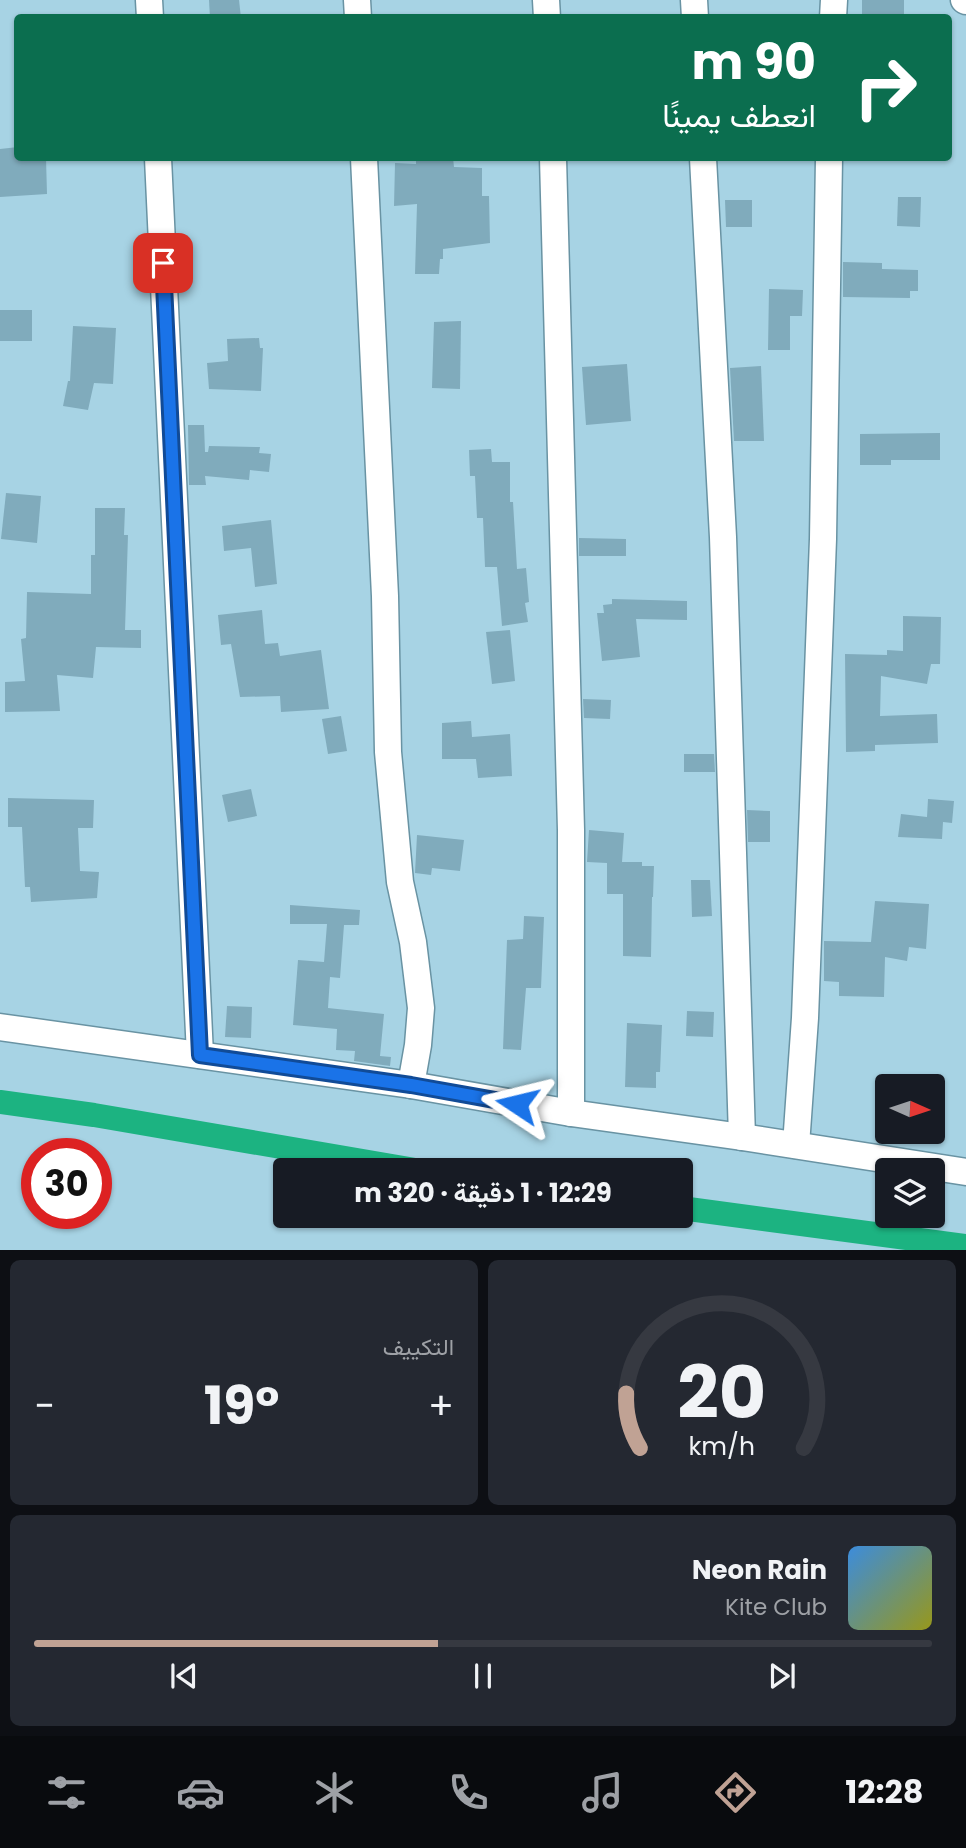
<!DOCTYPE html>
<html lang="ar">
<head>
<meta charset="utf-8">
<style>
	:root { --surface:#171b24; --page:#242831; --text:#f1f3f6; --muted:#9ea1a6; --line:#363941; --accent:#c0a294 }
	body { margin:0; font-family:Poppins,Vazirmatn,sans-serif; background:var(--page); color:var(--text); direction:rtl; height:100vh; display:flex; flex-direction:column; font-size:26px; white-space:nowrap }
	* { box-sizing:border-box; margin:0 }
	p { font-size:23px; color:var(--muted) }
	.icon { flex:none; width:38px; height:38px; fill:none; stroke:currentColor; stroke-width:2; stroke-linecap:round; stroke-linejoin:round }
	.map { position:relative; height:1250px; overflow:hidden; direction:ltr }
	.details { display:flex; flex-direction:column; gap:10px; padding:10px; background:#0d0f14; flex:1 }
	.details>* { flex:none }
	.guide { position:absolute; left:14px; top:14px; width:938px; height:147px; border-radius:7px; box-shadow:0 2px 5px #0004; direction:rtl; background:#0b6e4f; color:#fff; overflow:hidden }
	.needle { width:46px; rotate:93deg }
	.buttons { position:absolute; left:875px; top:1074px; display:grid; gap:14px }
	.buttons a { display:grid; place-items:center; width:70px; height:70px; border-radius:7px; background:var(--surface); box-shadow:0 2px 5px #0004; font-size:35px }
	.speed { position:absolute; left:21px; top:1138px; display:flex; gap:14px; font-size:35px; font-weight:700; text-align:center }
	.speed>* { display:grid; place-content:center; width:91px; height:91px; border-radius:50%; background:var(--surface); box-shadow:0 2px 5px #0004; line-height:1 }
	.speed .limit { border:10px solid #d22; background:#fff; color:#111 }
	.pin { position:absolute; display:grid; place-items:center; width:60px; height:60px; color:#fff; margin:-30px; border-radius:14px; box-shadow:0 4px 10px #0006 }
	.me { position:absolute; width:77px; margin:-38px; rotate:280deg; stroke-linejoin:round; filter:drop-shadow(0 0 5px #0008) }
	.turn { display:flex; align-items:center; gap:24px; height:147px; padding:0 21px; font-size:32px }
	.turn .icon { width:91px; height:91px; stroke-width:2.5 }
	.turn b { display:block; font-size:49px; line-height:60px }
	.big { font-size:52px; font-weight:700; line-height:1.1 }
	.details .card { flex:1; display:flex; flex-direction:column; justify-content:center; gap:10px; min-width:0; padding:0 24px; border-radius:10px; background:var(--page) }
	.details .dial { align-items:center; gap:0 }
	.dial svg { height:182px; overflow:visible; fill:none; stroke:var(--line); stroke-width:7; stroke-linecap:round; text-anchor:middle }
	.dial text { fill:var(--text); stroke:none }
	.song { display:flex; align-items:center; gap:21px }
	.cover { width:84px; height:84px; border-radius:10px; background:linear-gradient(135deg,hsl(210 70% 55%),hsl(60 70% 35%)) }
	.played { height:7px; border-radius:4px; background:linear-gradient(90deg,var(--accent) 45%,var(--line) 45%) }
	.keys { display:flex; justify-content:space-around; direction:ltr }
	.heat { display:flex; justify-content:space-between; align-items:center; font-size:38px; direction:ltr }
	.details .tiles { flex:1; display:grid; gap:10px; grid-template-columns:1fr 1fr }
	.card:last-child { grid-column:span 2 }
	.trip { position:absolute; left:273px; top:1158px; width:420px; height:70px; border-radius:7px; background:var(--surface); box-shadow:0 2px 5px #0004; font-weight:700; line-height:70px; text-align:center; direction:rtl }
	.dock { display:flex; height:112px; justify-content:space-around; align-items:center; background:#090b0e; color:var(--muted) }
	.dock .icon { width:49px; height:49px }
	.dock .active { color:var(--accent) }
	.dock b { font-size:32px; color:var(--text) }
	.map>svg:first-child { display:block }
	.lines { fill:none; stroke-linecap:round; stroke-linejoin:round }
	.canal { stroke:#1cb381; stroke-width:24 }
	.building { fill:#80abbc }
	.street-casing { stroke:#6993a3; stroke-width:29 }
	.street { stroke:#fff; stroke-width:26 }
	.route-casing { stroke:#114b97; stroke-width:18 }
	.route { stroke:#1a73e8; stroke-width:12 }
</style>
</head>
<body>
<div class="map">
<svg width="966" height="1250" viewBox="0 0 966 1250">
	<rect width="100%" height="100%" fill="#a7d3e4"/>
	<g class="lines">
		<!-- canal -->
		<g class="canal">
			<polyline points="0,1102 94,1115 421,1171"/>
			<polyline points="681,1208 966,1246"/>
		</g>
	</g>
	<!-- building -->
	<g class="building">
		<polygon points="209,0 239,0 241,18 210,18"/>
		<rect x="862" y="0" width="42" height="18"/>
		<polygon points="18,147 18,158 46,158 47,194 0,197 0,149"/>
		<polygon points="416,158 453,158 454,167 482,168 482,196 489,196 490,243 443,249 443,259 440,259 439,274 415,274 417,204 394,206 395,163 416,164"/>
		<polygon points="898,197 921,197 920,227 897,226"/>
		<polygon points="725,200 752,200 752,227 726,227"/>
		<polygon points="843,262 882,263 882,269 918,270 918,291 910,291 910,298 843,297"/>
		<polygon points="769,289 803,290 802,316 790,316 790,350 768,350"/>
		<rect x="0" y="310" width="32" height="31"/>
		<polygon points="461,321 460,389 432,388 434,322"/>
		<polygon points="73,326 116,328 113,384 94,383 88,410 63,406 68,381 70,381"/>
		<polygon points="259,338 260,348 263,348 261,391 209,389 207,363 228,361 227,339"/>
		<polygon points="627,364 631,421 586,425 582,367"/>
		<polygon points="761,366 764,441 734,441 730,368"/>
		<polygon points="188,425 204,425 205,452 208,452 209,446 260,447 259,453 271,454 269,472 250,470 249,480 205,476 206,485 189,485"/>
		<polygon points="940,433 940,460 891,460 891,465 860,465 860,434"/>
		<polygon points="491,449 492,462 510,462 510,502 513,502 517,569 526,568 529,602 525,603 528,622 502,626 497,567 485,567 483,518 477,518 475,476 470,476 469,450"/>
		<polygon points="6,493 41,496 37,543 1,539"/>
		<polygon points="95,508 125,508 124,535 128,535 125,630 141,630 141,648 96,647 93,678 57,675 60,711 5,712 5,682 25,681 21,639 26,638 27,592 91,594 91,555 95,555"/>
		<polygon points="271,520 277,584 255,587 251,548 224,551 222,526"/>
		<polygon points="579,538 626,539 626,556 579,556"/>
		<polygon points="612,599 687,601 687,620 636,619 640,657 602,661 597,613 604,613 603,605 612,604"/>
		<polygon points="262,610 265,644 278,643 280,656 321,650 329,709 281,712 280,696 240,697 231,644 221,645 218,615"/>
		<polygon points="903,616 941,617 940,664 931,664 927,684 881,676 880,716 937,714 938,743 875,745 875,751 846,752 845,654 887,655 887,650 903,651"/>
		<polygon points="510,630 515,681 492,684 486,632"/>
		<polygon points="583,699 611,700 610,719 584,718"/>
		<polygon points="341,716 347,751 328,754 322,719"/>
		<polygon points="471,721 472,737 510,734 512,776 478,778 476,759 442,759 442,723"/>
		<polygon points="684,754 714,754 715,772 684,772"/>
		<polygon points="251,789 257,816 228,822 222,795"/>
		<polygon points="8,798 94,800 93,828 78,828 80,871 99,872 97,898 31,902 30,887 25,887 22,827 8,827"/>
		<polygon points="928,799 954,801 952,823 943,822 942,839 898,837 901,814 927,817"/>
		<polygon points="747,810 770,811 770,842 748,842"/>
		<polygon points="589,830 624,833 622,862 642,862 642,866 654,866 653,897 652,897 651,957 623,956 623,894 607,894 607,863 587,862"/>
		<polygon points="417,835 464,840 460,871 432,868 431,875 415,873"/>
		<polygon points="691,880 710,880 712,916 692,917"/>
		<polygon points="875,901 929,904 926,949 909,947 907,961 885,957 884,997 839,996 839,982 824,981 824,941 871,942"/>
		<polygon points="290,905 360,910 359,925 344,925 340,978 330,977 328,1008 384,1014 380,1056 391,1057 390,1066 354,1061 355,1051 336,1050 337,1029 293,1025 298,960 324,962 327,924 290,924"/>
		<polygon points="524,916 544,917 541,988 526,988 521,1050 503,1049 507,940 523,939"/>
		<polygon points="227,1006 252,1007 251,1038 225,1037"/>
		<polygon points="687,1011 714,1012 713,1037 686,1036"/>
		<polygon points="627,1023 662,1025 660,1072 656,1072 656,1088 625,1087"/>
	</g>
	<g class="lines">
		<!-- street casing -->
		<g class="street-casing">
			<g id="street">
				<polyline points="149,0 150,18"/>
				<polyline points="357,0 358,18"/>
				<polyline points="546,0 547,18"/>
				<polyline points="694,0 695,18"/>
				<polyline points="964,0 966,1"/>
				<polyline points="833,18 834,0"/>
				<polyline points="158,158 200,1055"/>
				<polyline points="364,158 385,596 388,752 400,882 413,942 421,1008 418,1045 411,1085"/>
				<polyline points="553,158 571,830 571,1113"/>
				<polyline points="703,158 723,537 742,1137"/>
				<polyline points="0,1027 411,1085 571,1113 742,1137 966,1172"/>
				<polyline points="796,1145 805,1018 823,539 829,158"/>
			</g>
		</g>
		<!-- street -->
		<use href="#street" class="street"/>
	</g>
	<g class="lines">
		<!-- route casing -->
		<g class="route-casing">
			<polyline id="route" points="163,263 200,1055 411,1085 517,1104"/>
		</g>
		<!-- route -->
		<use href="#route" class="route"/>
	</g>
</svg>
<div class="buttons">
<a><svg class="needle" viewBox="-14 -14 28 28"><path d="M0-13l5 13h-10z" fill="#e53935"/><path d="M0 13l5-13h-10z" fill="#9ea1a6"/></svg></a>
<a><svg class="icon" aria-label="layers" viewBox="0 0 24 24"><path d="M12 4l9 5-9 5-9-5zM3 14l9 5 9-5"/></svg></a>
</div>
<div class="speed"><div class="limit">30</div></div>
<div class="pin" style="left:163px;top:263px;background:#d93025"><svg class="icon" aria-label="arrive" viewBox="0 0 24 24"><path d="M6 21V4h12l-3 4 3 4H6"/></svg></div>
<svg class="me" style="left:517px;top:1104px" viewBox="-20 -20 40 40"><path d="M0-17L14 15 0 8-14 15z" fill="#1a73e8" stroke="#fff" stroke-width="4"/></svg>
<div class="trip">12:29 · 1 دقيقة · 320 m</div>
<div class="guide">
<div class="turn"><svg class="icon" aria-label="right" viewBox="0 0 24 24"><path d="M7 20v-9h11M14 6l5 5-5 5"/></svg><div><b>90 m</b>انعطف يمينًا</div></div>
</div>
</div>
<section class="details">
<div class="tiles">
<div class="card dial"><svg viewBox="0 0 100 80">
<path d="M14 69A42 42 0 1 1 86 69"/>
<path d="M14 69A42 42 0 0 1 8 45" stroke="#c0a294"/>
<text x="50" y="56" font-size="32" font-weight="700">20</text>
<text x="50" y="72" font-size="11">km/h</text>
</svg></div>
<div class="card"><p>التكييف</p>
<div class="heat"><a>−</a><b class="big">19°</b><a>+</a></div>
</div>
<div class="card">
<div class="song"><i class="cover"></i><div><b>Neon Rain</b><p>Kite Club</p></div></div>
<div class="played"></div>
<div class="keys"><svg class="icon" aria-label="previous" viewBox="0 0 24 24"><path d="M18 5L8 12l10 7zM5 5v14"/></svg><svg class="icon" aria-label="pause" viewBox="0 0 24 24"><path d="M8 5v14M16 5v14"/></svg><svg class="icon" aria-label="next" viewBox="0 0 24 24"><path d="M6 5l10 7-10 7zM19 5v14"/></svg></div>
</div>
</div>
</section>
<nav class="dock">
<b>12:28</b>
<svg class="icon active" aria-label="directions" viewBox="0 0 24 24"><path d="M12 3l9 9-9 9-9-9zM9 14v-3h6M13 9l2 2-2 2"/></svg>
<svg class="icon" aria-label="music" viewBox="0 0 24 24"><path d="M9 18V5l10-2v13"/><circle cx="6" cy="18" r="3"/><circle cx="16" cy="16" r="3"/></svg>
<svg class="icon" aria-label="phone" viewBox="0 0 24 24"><path d="M5 4h4l2 5-3 2q2 4 5 5l2-3 5 2v4C11 20 4 13 5 4z"/></svg>
<svg class="icon" aria-label="climate" viewBox="0 0 24 24"><path d="M12 3v18M4 7l16 10M4 17L20 7"/></svg>
<svg class="icon" aria-label="car" viewBox="0 0 24 24"><path d="M5 17H2v-5l4-1 3-4h7l3 4 3 1v5h-3M9 17h6M6 11h13"/><circle cx="7" cy="17" r="2"/><circle cx="17" cy="17" r="2"/></svg>
<svg class="icon" aria-label="filters" viewBox="0 0 24 24"><path d="M4 7h16M4 17h16"/><circle cx="9" cy="7" r="2"/><circle cx="15" cy="17" r="2"/></svg>
</nav>
</body>
</html>
